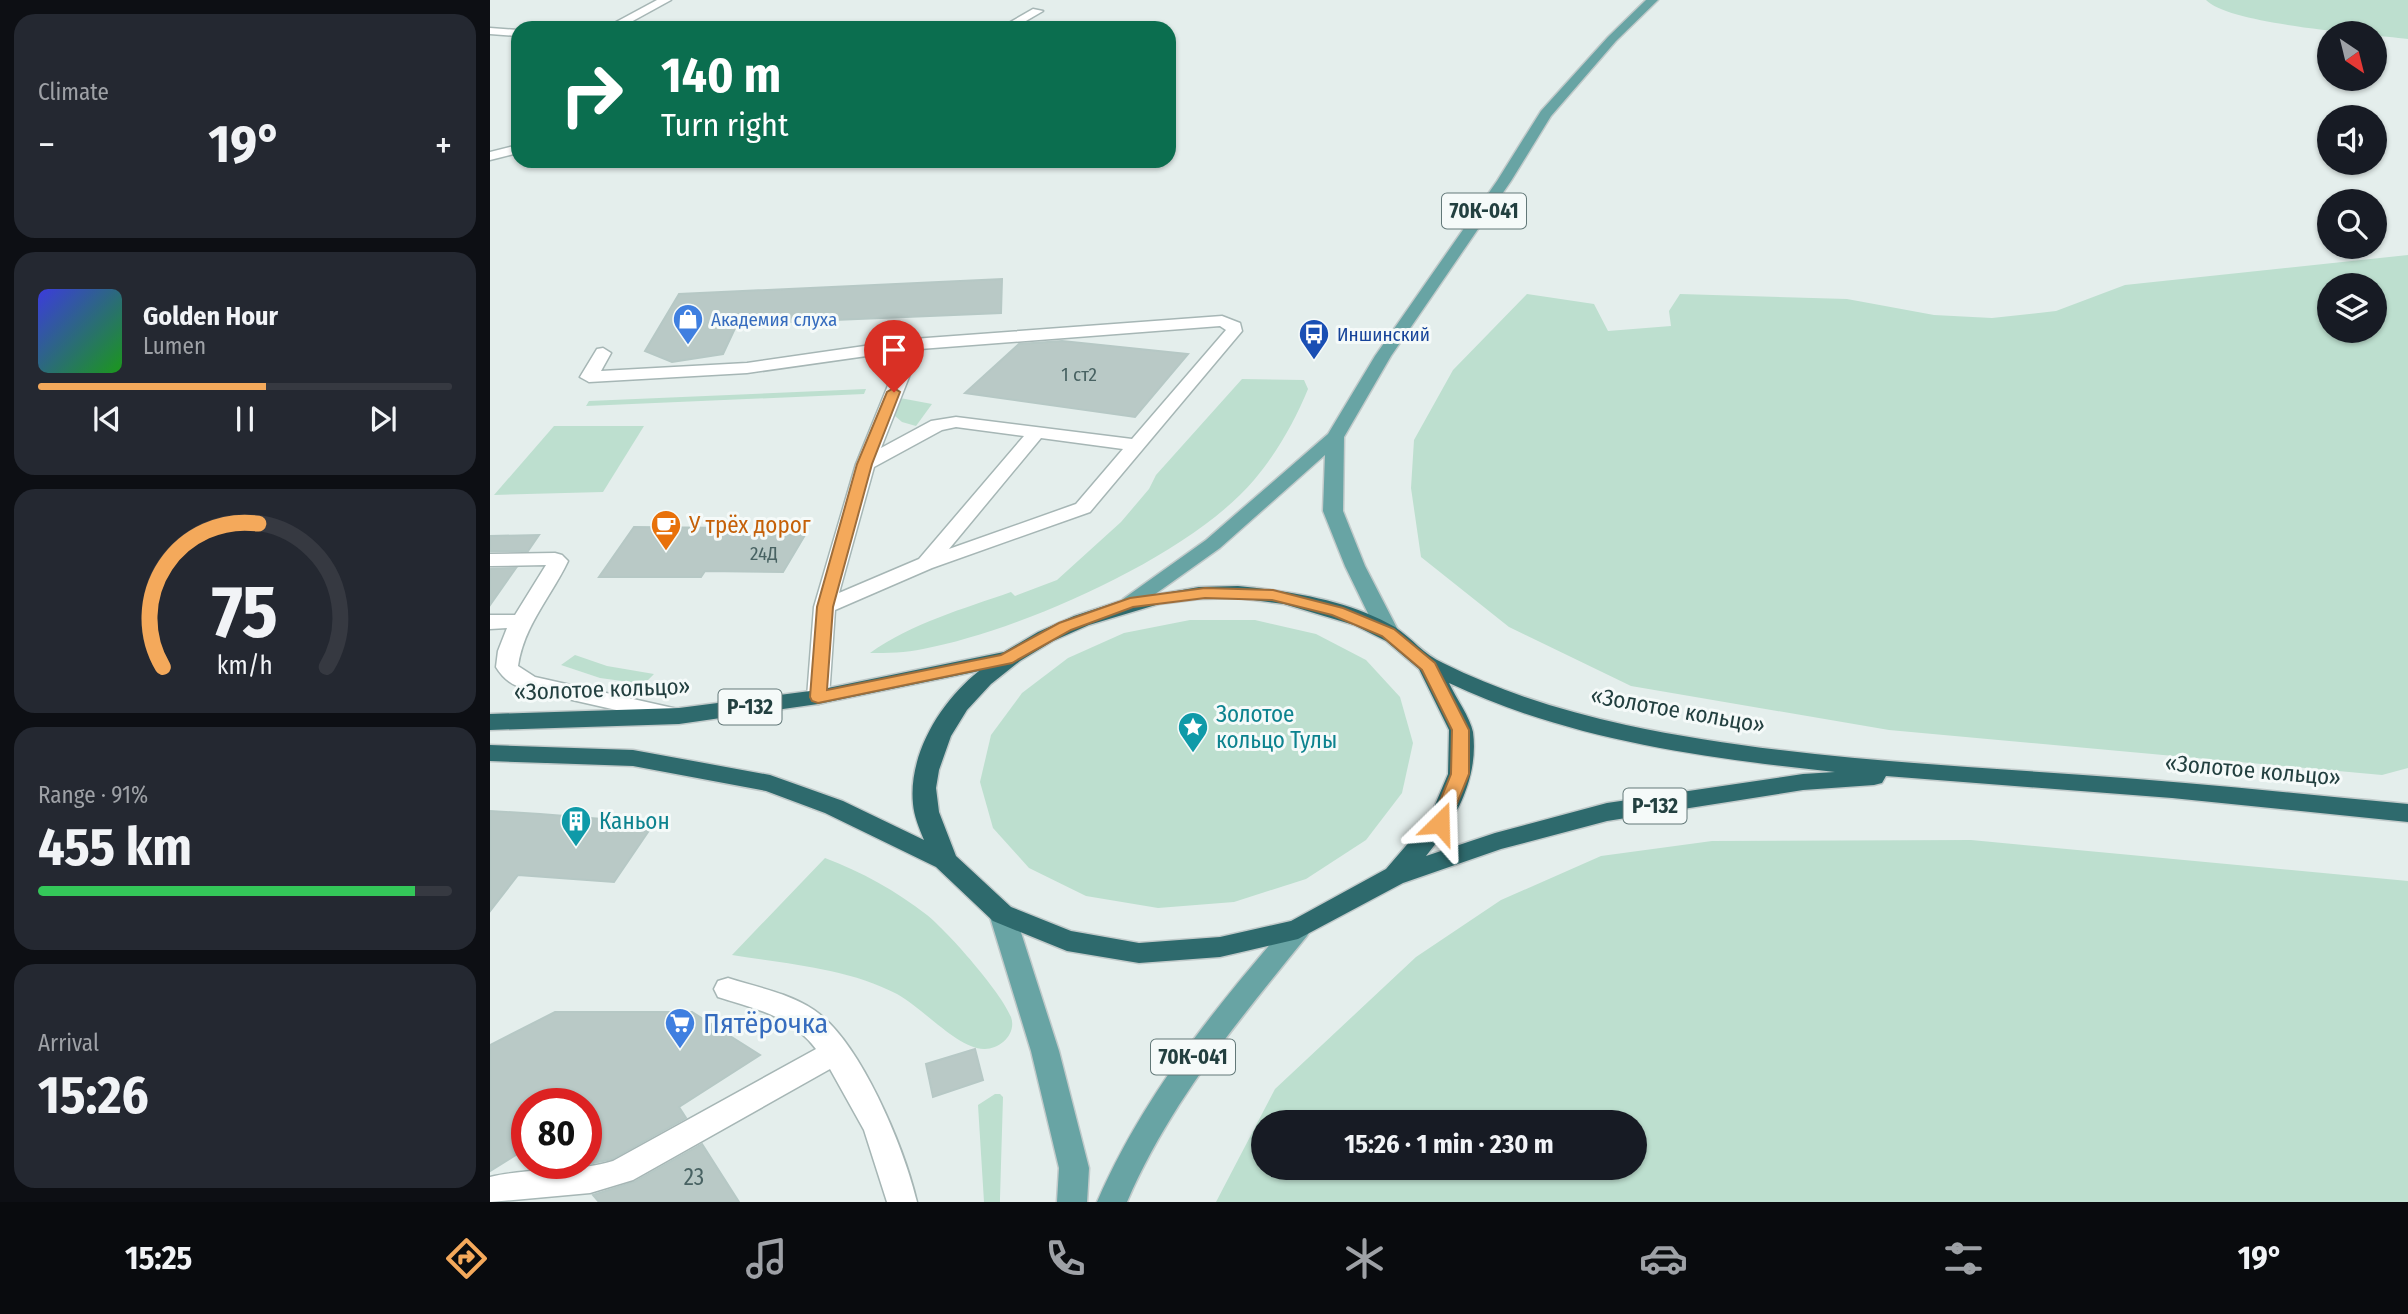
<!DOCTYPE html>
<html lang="en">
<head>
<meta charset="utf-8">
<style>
	:root { --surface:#171b24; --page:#242831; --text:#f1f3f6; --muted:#9ea1a6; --line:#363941; --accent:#f4a95b }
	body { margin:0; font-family:"Fira Sans Condensed",sans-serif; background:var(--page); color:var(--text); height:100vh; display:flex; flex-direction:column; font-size:26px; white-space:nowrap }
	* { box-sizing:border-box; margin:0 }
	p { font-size:23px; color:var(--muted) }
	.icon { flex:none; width:38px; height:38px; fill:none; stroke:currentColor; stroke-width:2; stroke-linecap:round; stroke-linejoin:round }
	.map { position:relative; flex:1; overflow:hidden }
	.sheet { display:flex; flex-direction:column; gap:14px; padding:14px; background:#0d0f14; width:490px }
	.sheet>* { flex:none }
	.hud { position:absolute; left:21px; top:21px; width:665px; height:147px; border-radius:21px; box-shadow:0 2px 5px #0004; background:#0b6e4f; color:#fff; overflow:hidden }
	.needle { width:46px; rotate:145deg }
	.controls { position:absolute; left:1827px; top:21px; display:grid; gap:14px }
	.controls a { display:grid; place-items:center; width:70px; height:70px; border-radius:50%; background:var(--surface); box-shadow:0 2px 5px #0004; font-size:35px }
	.speed { position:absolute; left:21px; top:1088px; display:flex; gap:14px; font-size:35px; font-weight:700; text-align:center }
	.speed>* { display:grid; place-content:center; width:91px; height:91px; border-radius:50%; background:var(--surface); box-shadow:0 2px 5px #0004; line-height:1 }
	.speed .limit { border:10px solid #d22; background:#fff; color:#111 }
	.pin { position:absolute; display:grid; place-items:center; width:60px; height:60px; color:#fff; margin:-72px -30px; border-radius:50% 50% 50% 0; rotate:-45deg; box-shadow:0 0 7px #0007 }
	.pin .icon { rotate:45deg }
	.me { position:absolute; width:77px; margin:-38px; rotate:22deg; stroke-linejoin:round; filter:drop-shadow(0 0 5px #0008) }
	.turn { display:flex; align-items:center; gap:24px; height:147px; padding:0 35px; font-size:32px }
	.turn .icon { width:91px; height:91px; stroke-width:2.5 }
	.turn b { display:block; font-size:49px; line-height:60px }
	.big { font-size:52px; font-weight:700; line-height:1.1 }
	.sheet .tile { flex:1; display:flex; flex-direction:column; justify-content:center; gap:10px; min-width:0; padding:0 24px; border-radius:21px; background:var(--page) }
	.sheet .dial { align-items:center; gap:0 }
	.dial svg { height:182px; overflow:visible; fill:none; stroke:var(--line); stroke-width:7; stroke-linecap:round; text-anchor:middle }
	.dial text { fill:var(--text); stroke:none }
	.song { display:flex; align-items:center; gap:21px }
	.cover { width:84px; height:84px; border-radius:10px; background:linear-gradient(135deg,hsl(240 70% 55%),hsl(120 70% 35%)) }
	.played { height:7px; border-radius:4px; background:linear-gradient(90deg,var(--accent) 55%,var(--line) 55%) }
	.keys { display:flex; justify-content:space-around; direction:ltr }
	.heat { display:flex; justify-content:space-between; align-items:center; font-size:38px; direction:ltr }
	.charge { height:10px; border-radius:5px; background:linear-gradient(90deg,#34c759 91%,var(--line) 0) }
	.trip { position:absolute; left:761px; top:1110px; width:396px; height:70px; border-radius:35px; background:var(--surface); box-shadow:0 2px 5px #0004; font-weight:700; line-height:70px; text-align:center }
	.tab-bar { display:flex; height:112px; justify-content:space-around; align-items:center; background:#090b0e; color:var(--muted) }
	.tab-bar .icon { width:49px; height:49px }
	.tab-bar .active { color:var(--accent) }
	.tab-bar b { font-size:32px; color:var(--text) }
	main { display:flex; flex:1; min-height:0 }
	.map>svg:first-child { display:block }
	.green { fill:#bddfcf; fill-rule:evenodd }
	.building { fill:#b9c9c6; stroke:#b6c8c5; stroke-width:2 }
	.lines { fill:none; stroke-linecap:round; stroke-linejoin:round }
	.minor-casing { stroke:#a6b6b5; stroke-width:3 }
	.major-casing { stroke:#c1caca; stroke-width:3 }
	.highway-casing { stroke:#c1caca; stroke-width:3 }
	.minor { fill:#fff; fill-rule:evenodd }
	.major { fill:#68a4a4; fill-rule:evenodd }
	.highway { fill:#2e6a6d; fill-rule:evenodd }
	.route { fill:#f4a95b; stroke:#9f6e3b; stroke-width:2 }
	.labels { text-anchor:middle; stroke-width:6; stroke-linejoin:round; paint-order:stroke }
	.far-shop-label { font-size:19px; fill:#366cbe; stroke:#f5faf9; text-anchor:start }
	.far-transit-label { font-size:19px; fill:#164399; stroke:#f5faf9; text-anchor:start }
	.number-label { font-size:19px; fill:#486262 }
	.shield { fill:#f5faf9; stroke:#627878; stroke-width:2 }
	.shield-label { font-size:21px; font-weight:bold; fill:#234040 }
	.food-label { font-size:23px; fill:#c56008; stroke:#f5faf9; text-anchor:start }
	.street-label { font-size:23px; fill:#234040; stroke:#f5faf9 }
	.culture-label { font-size:23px; fill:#0d838f; stroke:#f5faf9; text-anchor:start }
	.near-number-label { font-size:23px; fill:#486262 }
	.near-shop-label { font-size:28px; fill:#366cbe; stroke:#f5faf9; text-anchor:start }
</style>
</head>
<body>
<main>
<section class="sheet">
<div class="tile"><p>Climate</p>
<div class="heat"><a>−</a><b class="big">19°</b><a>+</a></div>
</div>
<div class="tile">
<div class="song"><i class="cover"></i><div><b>Golden Hour</b><p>Lumen</p></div></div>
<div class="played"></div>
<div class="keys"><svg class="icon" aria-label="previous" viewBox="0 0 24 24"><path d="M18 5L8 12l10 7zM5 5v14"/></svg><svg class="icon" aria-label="pause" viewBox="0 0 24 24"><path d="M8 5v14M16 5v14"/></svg><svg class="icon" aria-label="next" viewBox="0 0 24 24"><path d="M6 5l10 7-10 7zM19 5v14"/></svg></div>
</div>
<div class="tile dial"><svg viewBox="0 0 100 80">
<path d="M14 69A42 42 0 1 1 86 69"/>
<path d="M14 69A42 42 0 0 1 56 6" stroke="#f4a95b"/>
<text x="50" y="56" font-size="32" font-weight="700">75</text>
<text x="50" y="72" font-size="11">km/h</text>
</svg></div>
<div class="tile"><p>Range · 91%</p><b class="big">455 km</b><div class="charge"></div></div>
<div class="tile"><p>Arrival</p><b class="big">15:26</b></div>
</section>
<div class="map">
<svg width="1918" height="1202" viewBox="0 0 1918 1202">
	<rect width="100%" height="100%" fill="#e4eeec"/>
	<!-- green -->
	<g class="green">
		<path d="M1716 0H1918V39C1880 34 1740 25 1716 0Z"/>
		<path d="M1918 255V768L1892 775 1399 730 1141 686 1019 627 931 557 921 488 924 440 963 370 1037 294 1104 304 1118 331 1181 326 1179 311 1190 294 1357 299 1444 315 1502 318 1566 311 1635 285ZM1839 285H1885V331H1839Z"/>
		<path d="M752 379 814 380 818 389C805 421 786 454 764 480 700 556 530 631 433 649 416 653 397 653 380 653 422 623 473 609 521 592L525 596 567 580 631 522 659 489 666 475Z"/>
		<polygon points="376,389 374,394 96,406 99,401"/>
		<polygon points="410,398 442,404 426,426 412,422 405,416"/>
		<polygon points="64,426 154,426 113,492 4,495"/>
		<polygon points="700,620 765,620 826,634 876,660 910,697 923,743 912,793 876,840 816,879 744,902 668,908 596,896 539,868 503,828 490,782 501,735 532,693 578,658 634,633"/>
		<polygon points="85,655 117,666 164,674 154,684 110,678 71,665"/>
		<path d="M1481 840 1918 881V1202H726L785 1089 926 957 1011 900 1111 856 1222 841ZM774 1122H1144V1167H774Z"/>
		<path d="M335 858C372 872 406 891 437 915 459 933 511 992 521 1017 527 1034 510 1049 495 1049 469 1050 433 1008 407 994 357 968 297 964 242 955Z"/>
		<polygon points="505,1094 510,1094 513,1097 510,1198 510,1202 494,1202 488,1105"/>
	</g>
	<!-- building -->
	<g class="building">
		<polygon points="512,279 511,313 247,324 233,354 182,362 155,351 189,294"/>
		<polygon points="572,341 698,354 645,417 475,393 529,344"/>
		<polygon points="144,527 242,528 239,534 315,535 293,572 215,571 211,577 109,577"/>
		<polygon points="49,535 38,551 0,551 0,536"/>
		<polygon points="26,568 0,605 0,569"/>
		<polygon points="0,811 50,814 164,823 124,882 28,875 0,911"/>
		<polygon points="65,1012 202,1012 270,1055 189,1107 196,1118 122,1159 108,1162 93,1165 81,1166 80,1164 96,1164 96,1104 37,1104 37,1148 0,1171 0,1045"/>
		<polygon points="485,1049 493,1080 443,1097 436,1064"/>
		<polygon points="212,1144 249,1202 109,1202 103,1195 144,1182"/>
	</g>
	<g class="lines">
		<!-- minor casing -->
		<g class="minor-casing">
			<g id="minor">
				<polygon points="167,0 181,0 130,28 115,28"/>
				<polygon points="543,9 553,11 524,28 510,28"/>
				<polygon points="0,28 28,30 28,36 0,34"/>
				<polygon points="28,145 28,153 0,160 0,152"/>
				<path d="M732 316 750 323 752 331 600 512 442 568 345 610 339 697 336 702 328 704 320 702 317 697 324 607 366 464 412 351 257 373 99 382 90 377 107 349 113 348 121 353 111 371 257 363 423 339ZM730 326 736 330 642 439 466 417 441 421 391 448 430 349ZM466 427 534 436 429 559 349 593 384 467 452 430ZM551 438 633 449 586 504 459 549Z"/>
				<path d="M65 553 72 555 78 561C61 597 34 625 28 666L45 677 192 710 195 715 192 720 184 723 38 690C23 686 14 680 6 667L8 651 17 628 0 629V615H25L56 565 0 566V554Z"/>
				<path d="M238 978C266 987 299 993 324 1010 371 1042 414 1148 427 1202H397L374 1130 340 1069 143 1180 100 1193 0 1202V1177C40 1167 84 1173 123 1161L326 1049C301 1016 266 1009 228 997L224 989 228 981Z"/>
			</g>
		</g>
		<!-- major casing -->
		<g class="major-casing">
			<g id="major">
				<polygon points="1156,0 1168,0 1126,41 1061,116 1021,181 901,356 854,437 853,511 875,566 909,632 906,637 890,637 887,632 855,566 833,511 835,455 730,548 647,607 633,607 629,603 633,599 716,540 838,434 885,356 1007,181 1051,111 1118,37"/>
				<polygon points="512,904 521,907 525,914 569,1051 599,1168 597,1202 567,1202 569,1168 541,1051 499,914 503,907"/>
				<path d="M808 919 817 922 821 929 817 936C749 1020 680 1102 637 1202H607C655 1092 722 1013 799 922Z"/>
			</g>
		</g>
		<!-- highway casing -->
		<g class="highway-casing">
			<path id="highway" d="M748 586C799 591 859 600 905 627 922 638 934 655 953 663 1011 692 1073 711 1136 725 1286 757 1440 764 1593 775 1701 782 1810 794 1918 804V822L1682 798 1396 776 1392 783 1384 785 1313 790 1117 821 1011 849 913 883 808 939 730 957 649 963 577 951 503 921 446 867 335 813 276 791 143 766 0 761V745L143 750 280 775 353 801 434 840C429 828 424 816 423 804 418 754 451 701 489 671L328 704 189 724 0 730V714L189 708 328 690 514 652 548 632 584 616 630 601 709 587ZM748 598 794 604 864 625 896 641 929 669 959 730 958 774 939 819 896 869 801 921 730 937 649 943 581 931 521 907 466 856 449 812 446 788 449 770 461 736 477 710 501 684 530 661 563 641 599 625 669 604 709 599ZM959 683C1079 740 1215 758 1345 772L1313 774 1117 803 1005 833 936 856C965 821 989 779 983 732 980 717 966 698 959 683Z"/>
		</g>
		<!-- minor -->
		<use href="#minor" class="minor"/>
		<!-- major -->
		<use href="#major" class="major"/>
		<!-- highway -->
		<use href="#highway" class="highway"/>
	</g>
	<!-- route -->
	<polygon class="route" points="404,388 410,392 382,464 343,607 337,690 511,655 569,623 640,598 715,588 783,590 853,608 904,629 945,663 979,730 979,774 957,828 944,828 941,823 961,774 962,730 932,670 892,636 842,615 782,600 715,598 643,607 581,630 522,663 328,703 322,701 320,697 327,607 367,464 397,392"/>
	<!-- icons -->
	<defs>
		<g id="shop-pin" transform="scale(1.575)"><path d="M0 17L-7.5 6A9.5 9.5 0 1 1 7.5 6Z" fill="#3f7fe0" stroke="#f5faf9"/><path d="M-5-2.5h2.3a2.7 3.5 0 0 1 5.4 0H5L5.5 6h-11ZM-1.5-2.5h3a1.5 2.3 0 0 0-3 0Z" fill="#fff"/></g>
		<g id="bus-pin" transform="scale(1.575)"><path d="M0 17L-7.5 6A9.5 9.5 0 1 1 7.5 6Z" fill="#1a4fb4" stroke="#f5faf9"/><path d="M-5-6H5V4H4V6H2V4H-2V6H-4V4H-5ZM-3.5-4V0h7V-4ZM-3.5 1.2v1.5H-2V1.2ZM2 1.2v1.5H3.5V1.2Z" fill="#fff"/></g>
		<g id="cafe-pin" transform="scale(1.575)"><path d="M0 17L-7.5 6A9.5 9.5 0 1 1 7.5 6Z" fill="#e8710a" stroke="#f5faf9"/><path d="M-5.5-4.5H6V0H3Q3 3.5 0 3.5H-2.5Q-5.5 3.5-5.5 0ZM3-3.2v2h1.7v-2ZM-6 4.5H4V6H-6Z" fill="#fff"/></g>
		<g id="sight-pin" transform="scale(1.575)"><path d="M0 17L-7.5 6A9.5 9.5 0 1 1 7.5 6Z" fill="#0f9aa8" stroke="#f5faf9"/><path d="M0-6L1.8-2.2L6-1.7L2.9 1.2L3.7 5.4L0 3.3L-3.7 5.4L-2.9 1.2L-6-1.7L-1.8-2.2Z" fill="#fff"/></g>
		<g id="building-pin" transform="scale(1.575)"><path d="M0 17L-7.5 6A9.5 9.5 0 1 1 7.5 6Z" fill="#0f9aa8" stroke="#f5faf9"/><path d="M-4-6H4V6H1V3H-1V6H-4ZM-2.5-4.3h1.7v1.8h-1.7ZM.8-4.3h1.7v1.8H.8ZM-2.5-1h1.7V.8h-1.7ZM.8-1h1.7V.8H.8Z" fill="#fff"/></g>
		<g id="supermarket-pin" transform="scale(1.575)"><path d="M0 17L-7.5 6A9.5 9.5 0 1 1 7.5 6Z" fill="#3f7fe0" stroke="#f5faf9"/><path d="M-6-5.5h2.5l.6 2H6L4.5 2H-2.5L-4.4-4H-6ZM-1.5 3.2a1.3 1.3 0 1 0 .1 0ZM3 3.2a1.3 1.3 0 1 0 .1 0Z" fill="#fff"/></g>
	</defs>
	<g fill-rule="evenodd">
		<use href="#shop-pin" x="198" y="319"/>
		<use href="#bus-pin" x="824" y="334"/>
		<use href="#cafe-pin" x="176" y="525"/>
		<use href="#sight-pin" x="703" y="727"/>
		<use href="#building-pin" x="86" y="821"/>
		<use href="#supermarket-pin" x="190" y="1023"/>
	</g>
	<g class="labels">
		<!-- far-shop labels -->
		<g class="far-shop-label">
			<text x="221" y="326">Академия слуха</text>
		</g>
		<!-- far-transit labels -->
		<g class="far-transit-label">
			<text x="847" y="341">Иншинский</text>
		</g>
		<!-- number labels -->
		<g class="number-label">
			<text x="589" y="381">1 ст2</text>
			<text x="274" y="560">24Д</text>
		</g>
		<!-- shield labels -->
		<g class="shield">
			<rect x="952" y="193.5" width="84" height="35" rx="5"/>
			<rect x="228.5" y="689.5" width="63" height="35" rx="5"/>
			<rect x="1133.5" y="788.5" width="63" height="35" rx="5"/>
			<rect x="661" y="1039.5" width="84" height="35" rx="5"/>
		</g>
		<g class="shield-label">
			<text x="994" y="218">70К-041</text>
			<text x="260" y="714">Р-132</text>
			<text x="1165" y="813">Р-132</text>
			<text x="703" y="1064">70К-041</text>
		</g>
		<!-- food labels -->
		<g class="food-label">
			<text x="199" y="533">У трёх дорог</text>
		</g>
		<!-- street labels -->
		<g class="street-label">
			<text transform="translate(112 689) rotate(-2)" y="8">«Золотое кольцо»</text>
			<text transform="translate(1188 710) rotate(10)" y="8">«Золотое кольцо»</text>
			<text transform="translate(1763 770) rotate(5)" y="8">«Золотое кольцо»</text>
		</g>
		<!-- culture labels -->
		<g class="culture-label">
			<text x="726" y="722">Золотое<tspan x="726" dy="26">кольцо Тулы</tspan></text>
			<text x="109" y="829">Каньон</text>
		</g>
		<!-- near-number labels -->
		<g class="near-number-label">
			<text x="204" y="1185">23</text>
		</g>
		<!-- near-shop labels -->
		<g class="near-shop-label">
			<text x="213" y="1033">Пятёрочка</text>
		</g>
	</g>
</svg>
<div class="controls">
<a><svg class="needle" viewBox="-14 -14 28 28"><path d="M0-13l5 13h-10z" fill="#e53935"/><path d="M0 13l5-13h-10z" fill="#9ea1a6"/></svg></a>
<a><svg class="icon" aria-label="sound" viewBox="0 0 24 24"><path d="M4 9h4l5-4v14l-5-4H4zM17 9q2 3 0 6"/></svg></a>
<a><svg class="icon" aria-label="search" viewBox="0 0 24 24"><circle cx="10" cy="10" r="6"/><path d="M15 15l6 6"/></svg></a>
<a><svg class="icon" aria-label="layers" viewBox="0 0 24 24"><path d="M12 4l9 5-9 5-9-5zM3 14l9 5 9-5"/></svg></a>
</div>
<div class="speed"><div class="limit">80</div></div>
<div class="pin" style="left:404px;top:392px;background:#d93025"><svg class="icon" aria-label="arrive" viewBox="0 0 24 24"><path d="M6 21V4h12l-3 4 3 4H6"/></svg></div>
<svg class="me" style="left:950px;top:823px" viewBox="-20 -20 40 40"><path d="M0-17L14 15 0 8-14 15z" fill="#f4a95b" stroke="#fff" stroke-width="4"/></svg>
<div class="trip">15:26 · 1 min · 230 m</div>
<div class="hud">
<div class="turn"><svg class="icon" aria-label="right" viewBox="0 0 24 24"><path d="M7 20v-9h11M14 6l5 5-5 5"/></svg><div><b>140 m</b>Turn right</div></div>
</div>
</div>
</main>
<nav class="tab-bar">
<b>15:25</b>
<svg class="icon active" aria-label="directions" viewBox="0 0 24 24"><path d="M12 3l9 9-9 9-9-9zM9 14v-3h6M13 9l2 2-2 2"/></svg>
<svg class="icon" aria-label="music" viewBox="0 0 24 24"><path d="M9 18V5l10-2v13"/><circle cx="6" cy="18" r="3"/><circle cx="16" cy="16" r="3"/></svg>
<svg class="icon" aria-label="phone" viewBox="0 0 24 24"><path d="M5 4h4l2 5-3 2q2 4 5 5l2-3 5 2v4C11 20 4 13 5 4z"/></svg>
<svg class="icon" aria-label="climate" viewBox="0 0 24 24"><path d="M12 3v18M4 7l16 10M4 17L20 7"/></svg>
<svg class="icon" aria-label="car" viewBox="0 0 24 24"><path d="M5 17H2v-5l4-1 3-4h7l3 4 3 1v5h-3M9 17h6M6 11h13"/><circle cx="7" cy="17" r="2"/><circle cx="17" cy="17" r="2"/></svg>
<svg class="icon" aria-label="filters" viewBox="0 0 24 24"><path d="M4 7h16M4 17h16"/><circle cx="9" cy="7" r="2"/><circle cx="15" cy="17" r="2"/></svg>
<b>19°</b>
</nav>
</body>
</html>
